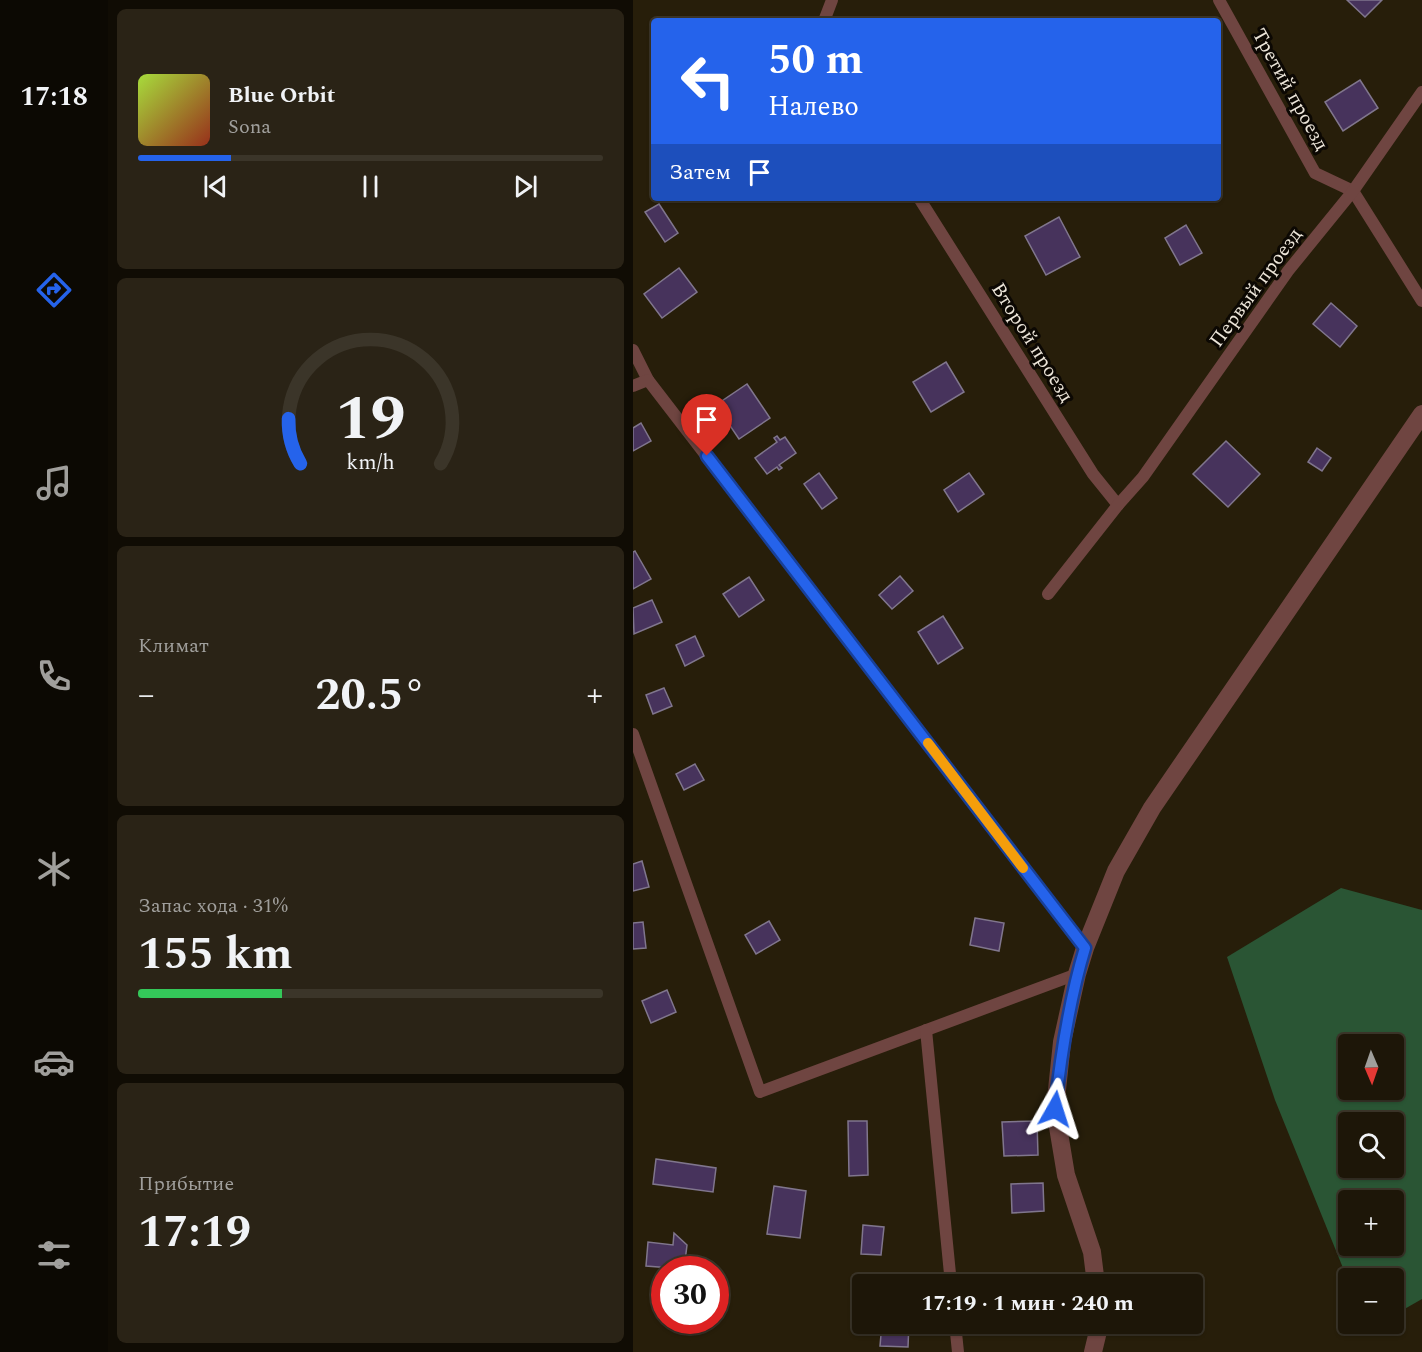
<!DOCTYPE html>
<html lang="ru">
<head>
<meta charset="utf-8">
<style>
	:root { --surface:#1d1608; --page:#2a2316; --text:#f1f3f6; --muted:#a09f9c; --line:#3b3529; --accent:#2563eb }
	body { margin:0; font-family:Spectral,serif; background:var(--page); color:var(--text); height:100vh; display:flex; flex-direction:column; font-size:22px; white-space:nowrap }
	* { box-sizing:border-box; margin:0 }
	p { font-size:20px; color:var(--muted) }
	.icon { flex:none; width:33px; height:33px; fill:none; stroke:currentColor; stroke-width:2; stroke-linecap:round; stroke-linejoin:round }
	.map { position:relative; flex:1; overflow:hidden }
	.side { display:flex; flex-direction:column; gap:9px; padding:9px; background:#100c04; width:525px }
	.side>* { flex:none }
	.guide { position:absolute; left:18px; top:18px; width:570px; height:183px; border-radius:6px; box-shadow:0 2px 4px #0004,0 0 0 2px var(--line); background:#2563eb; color:#fff; overflow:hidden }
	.needle { width:39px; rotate:178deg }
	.tools { position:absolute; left:705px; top:1034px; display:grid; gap:12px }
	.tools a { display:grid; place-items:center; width:66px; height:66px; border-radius:6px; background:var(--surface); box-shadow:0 2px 4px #0004,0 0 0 2px var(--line); font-size:30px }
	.speed { position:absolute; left:18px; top:1256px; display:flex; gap:12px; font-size:30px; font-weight:700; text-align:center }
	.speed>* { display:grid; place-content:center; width:78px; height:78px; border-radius:50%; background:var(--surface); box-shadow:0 2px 4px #0004,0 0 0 2px var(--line); line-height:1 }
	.speed .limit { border:9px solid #d22; background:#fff; color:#111 }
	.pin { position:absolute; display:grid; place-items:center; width:51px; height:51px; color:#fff; margin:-62px -26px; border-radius:50% 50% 50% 0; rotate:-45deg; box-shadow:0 0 6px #0007 }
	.pin .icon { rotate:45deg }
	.me { position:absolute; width:66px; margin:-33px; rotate:6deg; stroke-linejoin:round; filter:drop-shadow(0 0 4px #0008) }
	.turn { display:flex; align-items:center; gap:21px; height:126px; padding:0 18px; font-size:27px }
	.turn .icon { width:78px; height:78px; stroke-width:2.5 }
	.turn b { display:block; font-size:42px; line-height:51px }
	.then { display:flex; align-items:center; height:57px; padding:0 18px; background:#0003; gap:12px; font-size:22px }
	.big { font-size:45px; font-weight:700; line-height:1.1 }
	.side .tile { flex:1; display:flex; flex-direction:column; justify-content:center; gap:9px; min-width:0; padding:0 21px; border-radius:9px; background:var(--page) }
	.side .dial { align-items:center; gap:0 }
	.dial svg { height:156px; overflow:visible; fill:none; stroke:var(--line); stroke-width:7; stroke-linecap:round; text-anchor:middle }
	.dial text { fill:var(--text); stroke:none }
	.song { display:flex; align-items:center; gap:18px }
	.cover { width:72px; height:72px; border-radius:9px; background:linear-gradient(135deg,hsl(80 70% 55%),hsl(10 70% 35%)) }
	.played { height:6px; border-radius:3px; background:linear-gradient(90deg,var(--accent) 20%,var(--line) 20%) }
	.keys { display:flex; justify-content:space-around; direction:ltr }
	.heat { display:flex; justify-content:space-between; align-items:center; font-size:33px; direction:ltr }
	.charge { height:9px; border-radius:4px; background:linear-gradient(90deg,#34c759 31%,var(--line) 0) }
	.trip { position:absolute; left:219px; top:1274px; width:351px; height:60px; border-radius:6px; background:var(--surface); box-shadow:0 2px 4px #0004,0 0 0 2px var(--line); font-weight:700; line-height:60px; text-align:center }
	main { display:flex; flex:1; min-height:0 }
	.tabs { display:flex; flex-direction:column; width:108px; justify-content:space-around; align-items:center; background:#0c0903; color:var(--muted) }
	.tabs .icon { width:42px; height:42px }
	.tabs .active { color:var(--accent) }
	.tabs b { font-size:27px; color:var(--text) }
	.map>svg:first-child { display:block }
	.forest { fill:#2a5534; fill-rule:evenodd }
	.building { fill:#47335c; stroke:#80768d; stroke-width:1.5 }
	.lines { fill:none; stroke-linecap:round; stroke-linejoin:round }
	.service { stroke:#6f4541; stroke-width:12 }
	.minor { stroke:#6f4541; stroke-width:18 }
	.route-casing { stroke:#184099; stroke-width:15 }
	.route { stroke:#2563eb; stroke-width:10 }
	.slow { stroke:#f59e0b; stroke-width:10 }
	.labels { text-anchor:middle; stroke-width:6; stroke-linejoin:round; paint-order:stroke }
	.street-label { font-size:20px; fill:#ece5d9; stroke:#0c0803 }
</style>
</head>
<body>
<main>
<nav class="tabs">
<b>17:18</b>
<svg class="icon active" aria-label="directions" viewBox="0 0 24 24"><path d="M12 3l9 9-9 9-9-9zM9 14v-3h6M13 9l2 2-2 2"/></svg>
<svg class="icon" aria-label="music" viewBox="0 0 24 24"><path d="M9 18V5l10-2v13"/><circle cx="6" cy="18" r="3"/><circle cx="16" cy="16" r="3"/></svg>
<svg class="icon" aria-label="phone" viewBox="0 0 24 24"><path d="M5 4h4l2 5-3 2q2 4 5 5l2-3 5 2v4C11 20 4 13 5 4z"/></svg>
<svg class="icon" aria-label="climate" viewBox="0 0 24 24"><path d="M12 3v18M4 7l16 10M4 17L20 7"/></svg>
<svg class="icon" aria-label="car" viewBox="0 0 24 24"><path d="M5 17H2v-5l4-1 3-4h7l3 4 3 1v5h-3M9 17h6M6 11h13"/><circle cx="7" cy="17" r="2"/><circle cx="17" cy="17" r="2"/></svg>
<svg class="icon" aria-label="filters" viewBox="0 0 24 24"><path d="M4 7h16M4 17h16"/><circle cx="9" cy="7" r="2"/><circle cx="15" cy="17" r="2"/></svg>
</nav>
<section class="side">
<div class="tile">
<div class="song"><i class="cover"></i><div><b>Blue Orbit</b><p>Sona</p></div></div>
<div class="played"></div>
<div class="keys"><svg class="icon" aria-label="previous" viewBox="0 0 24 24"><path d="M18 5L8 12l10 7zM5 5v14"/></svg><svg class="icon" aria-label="pause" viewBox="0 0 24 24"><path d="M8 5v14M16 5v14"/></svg><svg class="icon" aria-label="next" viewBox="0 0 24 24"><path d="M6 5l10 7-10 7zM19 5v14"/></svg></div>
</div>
<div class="tile dial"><svg viewBox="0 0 100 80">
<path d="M14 69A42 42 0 1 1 86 69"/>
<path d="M14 69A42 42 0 0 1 8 46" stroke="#2563eb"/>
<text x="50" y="56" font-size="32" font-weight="700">19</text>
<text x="50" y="72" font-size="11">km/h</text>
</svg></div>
<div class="tile"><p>Климат</p>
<div class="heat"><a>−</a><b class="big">20.5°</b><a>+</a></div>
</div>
<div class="tile"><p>Запас хода · 31%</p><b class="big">155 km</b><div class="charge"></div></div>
<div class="tile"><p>Прибытие</p><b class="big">17:19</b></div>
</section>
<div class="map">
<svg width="789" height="1352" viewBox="0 0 789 1352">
	<rect width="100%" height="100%" fill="#271e0a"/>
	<!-- forest -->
	<path class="forest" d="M708 888 789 910V1299L768 1311 761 1305 760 1278H724L710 1268 642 1100 594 957ZM716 1044H760V1089H716ZM716 1122H760V1167H716ZM716 1200H760V1245H716Z"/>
	<!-- building -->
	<g class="building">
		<polygon points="714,0 749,0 732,17"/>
		<polygon points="727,80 745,108 710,131 692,102"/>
		<polygon points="26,204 45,233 32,242 12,212"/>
		<polygon points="426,217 447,257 413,275 392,236"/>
		<polygon points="553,225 569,253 547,265 532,238"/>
		<polygon points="46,268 64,292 29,318 11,294"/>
		<polygon points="698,303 724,326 707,347 680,324"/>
		<polygon points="313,362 331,392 298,412 280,382"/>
		<polygon points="114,384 137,418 106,439 83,405"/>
		<polygon points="8,423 18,441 0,451 0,428"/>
		<polygon points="144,436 147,440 152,437 163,453 146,465 149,468 146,470 144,467 134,474 122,458 144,442 141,438"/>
		<polygon points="593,441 627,474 595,507 560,474"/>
		<polygon points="684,448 698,458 689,471 675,462"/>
		<polygon points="186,473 204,498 189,509 171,484"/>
		<polygon points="336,473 351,494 325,512 311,490"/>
		<polygon points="2,551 18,579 0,589 0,552"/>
		<polygon points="267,576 280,591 259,609 246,595"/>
		<polygon points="116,577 131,600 106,617 90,594"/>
		<polygon points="19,600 29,622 1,634 0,608"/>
		<polygon points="310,616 330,648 305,664 285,632"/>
		<polygon points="62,636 71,656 52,666 43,645"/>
		<polygon points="31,688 39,706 20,714 13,695"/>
		<polygon points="62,764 71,780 51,790 43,774"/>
		<polygon points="9,861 16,887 0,891 0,864"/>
		<polygon points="342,918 371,923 366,951 337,945"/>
		<polygon points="136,921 147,940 123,954 112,935"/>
		<polygon points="10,922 13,948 0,949 0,923"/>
		<polygon points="34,990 43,1012 18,1023 9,1001"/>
		<polygon points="215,1121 234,1121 235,1175 216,1176"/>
		<polygon points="404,1121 405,1155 371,1156 369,1122"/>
		<polygon points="23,1159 83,1168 80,1192 20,1184"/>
		<polygon points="410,1183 411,1211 379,1213 378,1184"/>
		<polygon points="141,1186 173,1191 167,1238 134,1234"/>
		<polygon points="230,1225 251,1227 248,1255 228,1254"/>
		<polygon points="41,1233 54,1245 51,1269 13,1266 15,1242 40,1245"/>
		<polygon points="249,1323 276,1323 275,1347 247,1346"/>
	</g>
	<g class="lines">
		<!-- service -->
		<g class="service">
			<polyline points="586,0 682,173 720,191 789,301"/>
			<polyline points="191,21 199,0"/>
			<polyline points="286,198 460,474 485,505"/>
			<polyline points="0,350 15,380"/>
			<polyline points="0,386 15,380 452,948"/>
			<polyline points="415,594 485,505 510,477 655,271 720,191 789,92"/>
			<polyline points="0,734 127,1092 444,974"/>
			<polyline points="293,1030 318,1284"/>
			<polyline points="322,1323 325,1352"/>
		</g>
		<!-- minor -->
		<g class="minor">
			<polyline points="463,1284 459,1252 433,1175 422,1109 429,1042 444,974 452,948 483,871 519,808 789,414"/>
			<polyline points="460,1352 467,1323"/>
		</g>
	</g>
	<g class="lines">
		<!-- route casing -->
		<g class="route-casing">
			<path id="route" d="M74 456 452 948C436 1001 428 1054 422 1109"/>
		</g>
		<!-- route -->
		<use href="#route" class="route"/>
		<!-- slow -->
		<polyline class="slow" points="295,743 390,868"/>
	</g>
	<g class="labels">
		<!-- street labels -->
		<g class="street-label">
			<text transform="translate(658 89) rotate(61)" y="7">Третий проезд</text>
			<text transform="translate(622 287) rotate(-54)" y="7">Первый проезд</text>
			<text transform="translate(400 342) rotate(58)" y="7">Второй проезд</text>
		</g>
	</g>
</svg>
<div class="tools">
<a><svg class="needle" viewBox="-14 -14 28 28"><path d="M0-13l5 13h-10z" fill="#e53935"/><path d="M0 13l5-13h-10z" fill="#a09f9c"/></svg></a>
<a><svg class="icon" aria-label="search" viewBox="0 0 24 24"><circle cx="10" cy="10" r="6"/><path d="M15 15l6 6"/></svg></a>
<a>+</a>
<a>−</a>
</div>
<div class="speed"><div class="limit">30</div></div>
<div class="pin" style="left:74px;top:456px;background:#d93025"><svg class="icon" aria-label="arrive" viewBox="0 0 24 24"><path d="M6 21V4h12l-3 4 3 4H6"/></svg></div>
<svg class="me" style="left:422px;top:1109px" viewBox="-20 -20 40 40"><path d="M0-17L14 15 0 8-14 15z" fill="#2563eb" stroke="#fff" stroke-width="4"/></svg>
<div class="trip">17:19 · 1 мин · 240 m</div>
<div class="guide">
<div class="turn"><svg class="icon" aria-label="left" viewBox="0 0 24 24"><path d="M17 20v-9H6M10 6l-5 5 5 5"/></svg><div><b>50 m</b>Налево</div></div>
<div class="then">Затем<svg class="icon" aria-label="arrive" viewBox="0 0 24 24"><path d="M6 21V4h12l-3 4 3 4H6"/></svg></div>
</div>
</div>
</main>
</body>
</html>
